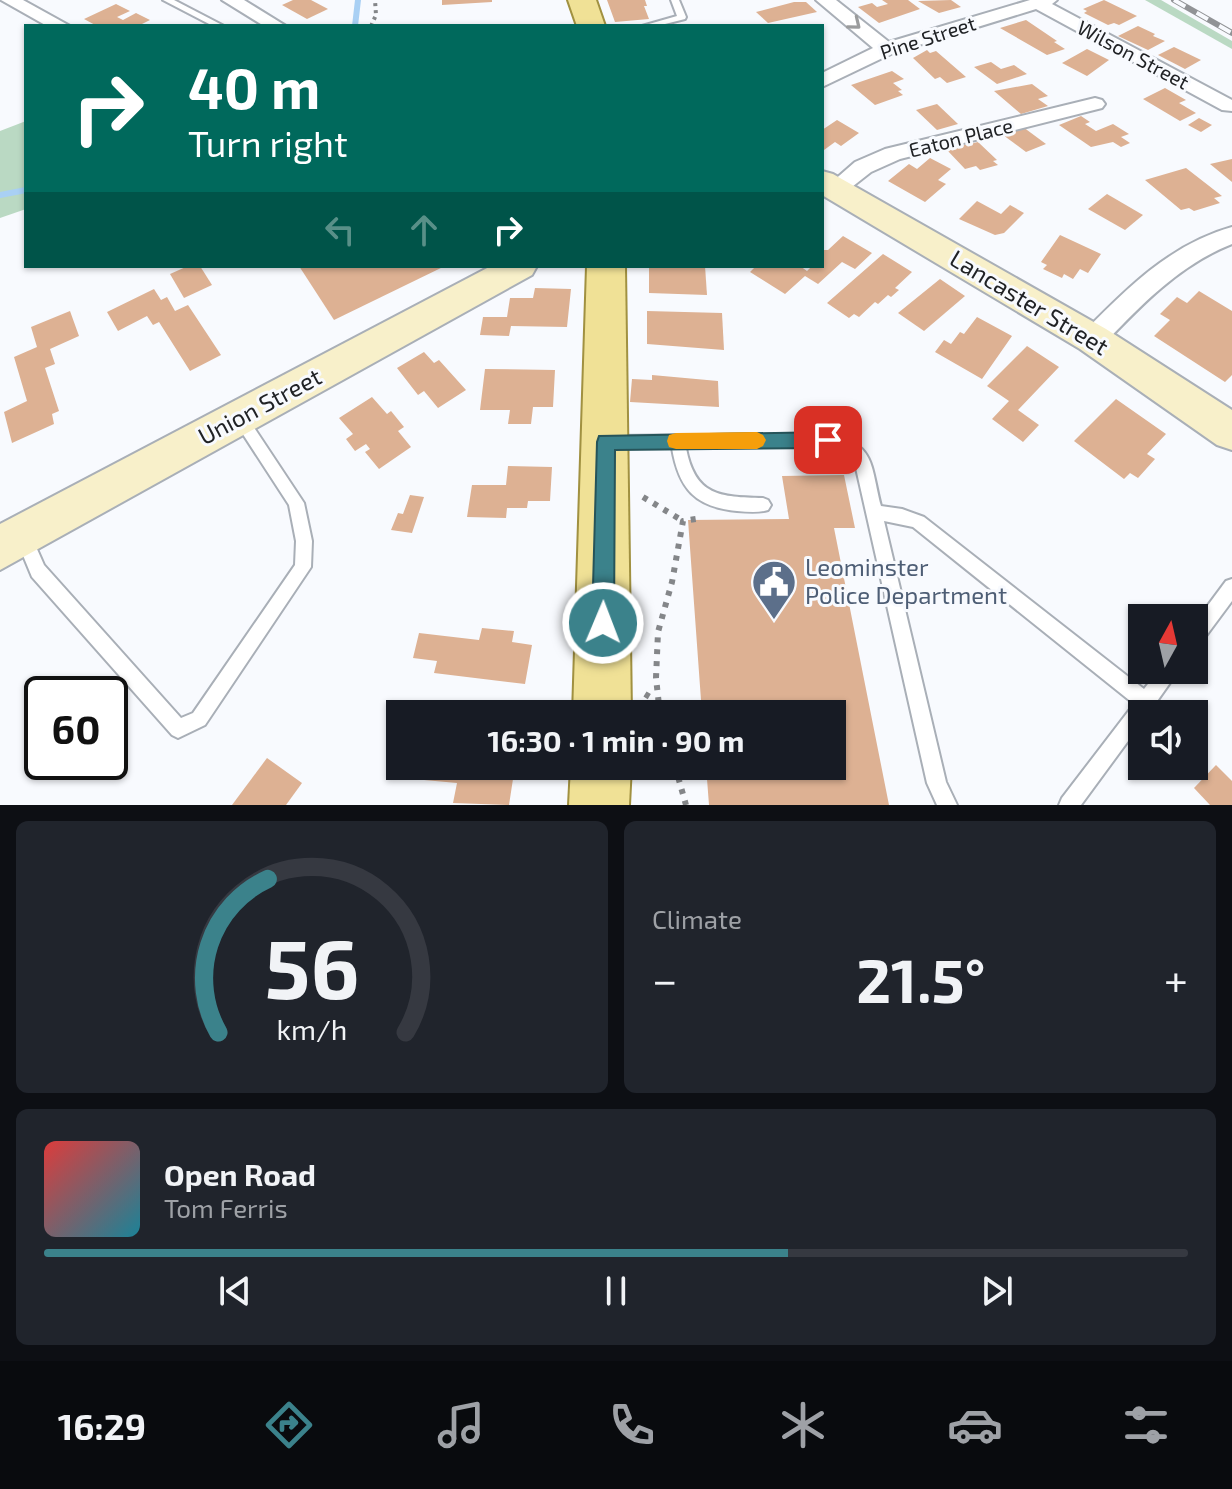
<!DOCTYPE html>
<html lang="en">
<head>
<meta charset="utf-8">
<style>
	:root { --surface:#171b24; --page:#20242c; --text:#f1f3f6; --muted:#9ea1a6; --line:#363941; --accent:#3b828b }
	body { margin:0; font-family:"Exo 2",sans-serif; background:var(--page); color:var(--text); height:100vh; display:flex; flex-direction:column; font-size:30px; white-space:nowrap }
	* { box-sizing:border-box; margin:0 }
	p { font-size:26px; color:var(--muted) }
	.icon { flex:none; width:44px; height:44px; fill:none; stroke:currentColor; stroke-width:2; stroke-linecap:round; stroke-linejoin:round }
	.map { position:relative; height:805px; overflow:hidden }
	.side { display:flex; flex-direction:column; gap:16px; padding:16px; background:#0d0f14; flex:1 }
	.side>* { flex:none }
	.banner { position:absolute; left:24px; top:24px; width:800px; height:244px; border-radius:0px; box-shadow:0 2px 6px #0004; background:#00695c; color:#fff; overflow:hidden }
	.needle { width:52px; rotate:8deg }
	.fabs { position:absolute; left:1128px; top:604px; display:grid; gap:16px }
	.fabs a { display:grid; place-items:center; width:80px; height:80px; border-radius:0px; background:var(--surface); box-shadow:0 2px 6px #0004; font-size:40px }
	.speed { position:absolute; left:24px; top:676px; display:flex; gap:16px; font-size:40px; font-weight:700; text-align:center }
	.speed>* { display:grid; place-content:center; width:104px; height:104px; border-radius:50%; background:var(--surface); box-shadow:0 2px 6px #0004; line-height:1 }
	.speed .limit { border:4px solid #111; border-radius:12px; background:#fff; color:#111 }
	.pin { position:absolute; display:grid; place-items:center; width:68px; height:68px; color:#fff; margin:-34px; border-radius:16px; box-shadow:0 4px 12px #0006 }
	.me { position:absolute; width:88px; margin:-44px; rotate:1deg; stroke-linejoin:round; filter:drop-shadow(0 0 6px #0008) }
	.turn { display:flex; align-items:center; gap:28px; height:168px; padding:0 32px; font-size:36px }
	.turn .icon { width:104px; height:104px; stroke-width:2.5 }
	.turn b { display:block; font-size:56px; line-height:68px }
	.lanes { display:flex; align-items:center; height:76px; padding:0 32px; background:#0003; justify-content:center; gap:40px; direction:ltr }
	.lanes .off { opacity:.35 }
	.big { font-size:60px; font-weight:700; line-height:1.1 }
	.side .card { flex:1; display:flex; flex-direction:column; justify-content:center; gap:12px; min-width:0; padding:0 28px; border-radius:12px; background:var(--page) }
	.side .dial { align-items:center; gap:0 }
	.dial svg { height:208px; overflow:visible; fill:none; stroke:var(--line); stroke-width:7; stroke-linecap:round; text-anchor:middle }
	.dial text { fill:var(--text); stroke:none }
	.song { display:flex; align-items:center; gap:24px }
	.cover { width:96px; height:96px; border-radius:12px; background:linear-gradient(135deg,hsl(0 70% 55%),hsl(190 70% 35%)) }
	.played { height:8px; border-radius:4px; background:linear-gradient(90deg,var(--accent) 65%,var(--line) 65%) }
	.keys { display:flex; justify-content:space-around; direction:ltr }
	.heat { display:flex; justify-content:space-between; align-items:center; font-size:44px; direction:ltr }
	.side .tiles { flex:1; display:grid; gap:16px; grid-template-columns:1fr 1fr }
	.card:last-child { grid-column:span 2 }
	.trip { position:absolute; left:386px; top:700px; width:460px; height:80px; border-radius:0px; background:var(--surface); box-shadow:0 2px 6px #0004; font-weight:700; line-height:80px; text-align:center }
	.dock { display:flex; height:128px; justify-content:space-around; align-items:center; background:#090b0e; color:var(--muted) }
	.dock .icon { width:56px; height:56px }
	.dock .selected { color:var(--accent) }
	.dock b { font-size:36px; color:var(--text) }
	.map>svg:first-child { display:block }
	.green { fill:#bad9c3 }
	.lines { fill:none; stroke-linecap:round; stroke-linejoin:round }
	.stream { stroke:#a9d0f4; stroke-width:6 }
	.building { fill:#ddb193 }
	.lane-casing { stroke:#a9afb7; stroke-width:4 }
	.street-casing { stroke:#a9afb7; stroke-width:4 }
	.secondary-casing { stroke:#a9afb7; stroke-width:4 }
	.primary-casing { stroke:#a19141; stroke-width:4 }
	.path-far1 { stroke:#848689; stroke-width:4; stroke-dasharray:3 4; stroke-linecap:butt }
	.path { stroke:#848689; stroke-width:6; stroke-dasharray:5 7; stroke-linecap:butt }
	.lane { fill:#fff; fill-rule:evenodd }
	.street { fill:#fff; fill-rule:evenodd }
	.secondary { fill:#f8f0ca; fill-rule:evenodd }
	.primary { fill:#f0e196; fill-rule:evenodd }
	.rail-casing { stroke:#919396; stroke-width:6 }
	.rail { stroke:#f8fafe; stroke-width:4; stroke-dasharray:13; stroke-linecap:butt }
	.oneway { stroke:#9b9c9d }
	.route { fill:#3b828b; stroke:#26545a; stroke-width:2 }
	.slow { fill:#f59e0b }
	.labels { text-anchor:middle; stroke-width:6; stroke-linejoin:round; paint-order:stroke }
	.far-street-label { font-size:20px; fill:#202225; stroke:#f8fafe }
	.street-label { font-size:24px; fill:#202225; stroke:#f8fafe }
	.service-label { font-size:24px; fill:#4e5e75; stroke:#f8fafe; text-anchor:start }
</style>
</head>
<body>
<div class="map">
<svg width="1232" height="805" viewBox="0 0 1232 805">
	<rect width="100%" height="100%" fill="#f8fafe"/>
	<!-- green -->
	<g class="green">
		<polygon points="1145,0 1161,0 1232,41 1232,49"/>
		<polygon points="26,121 26,209 0,218 0,131"/>
	</g>
	<g class="lines">
		<!-- stream -->
		<g class="stream">
			<polyline points="355,26 358,0"/>
			<polyline points="0,195 26,190"/>
		</g>
	</g>
	<!-- building -->
	<g class="building">
		<polygon points="293,0 311,0 328,9 307,19 282,5"/>
		<polygon points="442,0 492,0 492,2 442,5"/>
		<polygon points="607,0 645,0 647,6 644,6 649,19 615,22"/>
		<polygon points="882,0 908,0 920,9 879,23 858,7 872,3 877,7 888,4"/>
		<polygon points="951,0 961,7 939,13 918,1"/>
		<polygon points="1104,0 1137,16 1119,25 1114,23 1108,25 1084,13 1087,11 1083,9"/>
		<polygon points="794,2 806,2 817,12 768,23 756,12"/>
		<polygon points="116,4 130,11 117,17 123,20 136,13 150,20 138,26 97,26 84,19"/>
		<polygon points="1026,20 1057,41 1054,42 1065,49 1047,55 1000,28"/>
		<polygon points="1138,26 1155,34 1153,36 1165,41 1148,50 1118,36"/>
		<polygon points="1174,47 1201,60 1185,69 1158,55"/>
		<polygon points="1087,49 1109,60 1087,76 1062,63"/>
		<polygon points="927,50 930,53 936,51 966,77 947,83 940,77 935,79 913,58"/>
		<polygon points="991,62 1001,69 1014,65 1027,74 997,84 974,67"/>
		<polygon points="892,71 904,79 893,83 902,90 898,91 903,95 875,105 851,85"/>
		<polygon points="1032,84 1048,96 1038,99 1048,106 1021,114 994,91"/>
		<polygon points="1165,88 1186,100 1179,103 1196,113 1180,121 1143,99"/>
		<polygon points="937,104 958,124 937,130 916,110"/>
		<polygon points="1081,116 1090,122 1085,124 1096,131 1113,124 1129,134 1121,137 1130,143 1121,147 1113,142 1091,147 1059,125"/>
		<polygon points="1199,118 1212,125 1201,132 1188,125"/>
		<polygon points="837,120 859,133 841,146 835,142 824,150 822,130"/>
		<polygon points="1023,127 1046,144 1026,152 1003,135"/>
		<polygon points="962,142 965,145 978,142 997,160 993,161 998,165 980,170 976,166 965,169 947,150"/>
		<polygon points="930,158 951,169 938,180 946,184 925,202 888,181 909,164 917,169"/>
		<polygon points="1232,159 1232,182 1210,164"/>
		<polygon points="1186,168 1222,196 1214,198 1220,203 1194,211 1189,208 1181,210 1145,180"/>
		<polygon points="1107,194 1143,215 1125,230 1088,209"/>
		<polygon points="977,201 1001,214 1010,205 1024,213 1004,233 995,235 959,219"/>
		<polygon points="1060,235 1101,254 1088,273 1080,269 1073,279 1064,274 1062,278 1043,269 1047,265 1041,262"/>
		<polygon points="843,236 872,253 855,269 842,262 818,284 805,276 785,294 750,272 756,266 800,266 807,271 812,266 822,266 822,250 828,250"/>
		<polygon points="883,254 912,272 895,288 899,290 891,297 888,295 878,304 875,302 859,317 854,314 849,318 827,303"/>
		<polygon points="188,266 200,266 212,285 184,298 170,274"/>
		<polygon points="299,266 445,266 334,320"/>
		<polygon points="649,266 705,266 707,295 649,293"/>
		<polygon points="940,279 965,296 924,331 898,313"/>
		<polygon points="535,288 571,289 567,327 511,326 509,336 480,335 483,317 507,317 510,298 533,298"/>
		<polygon points="154,289 161,300 167,297 175,311 188,305 221,355 190,371 159,322 153,325 147,316 118,331 107,312"/>
		<polygon points="1199,291 1232,311 1232,375 1225,382 1154,336 1170,320 1160,314 1177,297 1187,303"/>
		<polygon points="70,311 79,336 50,349 55,364 45,368 59,411 52,414 54,424 12,443 4,412 27,401 14,357 37,347 31,327"/>
		<polygon points="647,311 722,313 724,350 647,344"/>
		<polygon points="977,317 1012,336 982,379 935,352 944,340 951,344 960,332 964,334"/>
		<polygon points="1027,346 1059,367 1018,410 1039,425 1023,442 992,419 1009,401 987,386"/>
		<polygon points="424,352 434,363 439,360 466,390 438,408 424,391 418,395 397,368"/>
		<polygon points="485,369 555,370 553,407 533,407 531,424 508,424 510,410 480,410"/>
		<polygon points="652,375 718,381 719,407 630,402 632,379 652,380"/>
		<polygon points="372,397 387,414 391,411 404,427 398,431 411,447 379,469 365,452 370,449 366,444 355,451 346,439 353,434 339,418"/>
		<polygon points="1116,399 1166,434 1147,454 1155,459 1138,478 1130,473 1124,479 1074,441"/>
		<polygon points="508,466 552,467 550,501 528,501 527,508 507,508 506,518 467,517 472,485 506,485"/>
		<polygon points="844,475 855,528 834,528 889,805 709,805 706,766 832,766 832,714 702,714 688,520 789,519 782,476"/>
		<polygon points="410,495 424,497 412,533 391,530 398,513 403,514"/>
		<polygon points="482,628 514,631 512,642 532,645 525,684 434,673 437,661 413,658 419,633 479,640"/>
		<polygon points="394,745 400,745 400,766 515,766 509,805 453,803 457,783 413,779 415,771 389,768"/>
		<polygon points="267,758 302,783 286,805 232,805"/>
		<polygon points="1216,765 1232,781 1232,805 1210,805 1194,788"/>
	</g>
	<g class="lines">
		<!-- lane casing -->
		<g class="lane-casing">
			<g id="lane">
				<polygon points="163,0 174,0 224,26 213,26"/>
				<polygon points="671,0 679,0 686,17 685,19 657,26 642,26 677,16"/>
				<polygon points="240,412 245,414 304,503 312,541 311,567 205,725 178,738 172,735 32,577 15,536 17,531 23,529 29,531 44,565 181,718 193,713 295,565 296,541 289,505 235,422 233,418 235,414"/>
				<path d="M828 434C876 444 870 464 881 506L902 509 924 517 1144 689 1159 670H1179L1148 714H1142V722L1081 805H1059L1062 798 1134 704 913 527 884 521 946 782 957 805H937L927 783 854 459 842 449 828 446 686 448C695 496 720 497 763 498L768 500 771 505 768 510C759 513 748 512 737 511 695 507 679 489 672 448H611L606 446 604 442 606 438 611 436Z"/>
				<polygon points="1232,579 1232,601 1200,644 1194,647 1194,624 1226,581"/>
			</g>
		</g>
		<!-- street casing -->
		<g class="street-casing">
			<g id="street">
				<polygon points="1,0 23,0 70,26 47,26"/>
				<polygon points="222,0 244,0 286,26 264,26"/>
				<polygon points="816,0 836,0 889,42 1030,0 1057,0 1052,4 1232,100 1232,111 1222,110 1036,9 893,53 822,87 822,73 873,48"/>
				<polygon points="1095,98 1102,100 1105,104 1102,108 900,159 871,172 843,194 827,194 824,189 855,162 885,149"/>
				<path d="M1232 227V244C1179 265 1140 306 1102 346L1093 349 1084 346 1080 339 1084 332C1127 288 1171 244 1232 227Z"/>
			</g>
		</g>
		<!-- secondary casing -->
		<g class="secondary-casing">
			<g id="secondary">
				<polygon points="822,171 833,174 1106,329 1232,410 1232,450 1217,445 1080,349 822,195"/>
				<polygon points="491,266 537,266 532,275 0,570 0,524"/>
			</g>
		</g>
		<!-- primary casing -->
		<g class="primary-casing">
			<g id="primary">
				<polygon points="568,0 596,0 605,26 577,26"/>
				<polygon points="587,266 625,266 631,714 573,714"/>
				<polygon points="571,766 631,766 629,805 569,805"/>
			</g>
		</g>
		<!-- path-far1 -->
		<polyline class="path-far1" points="371,26 376,15 375,0"/>
		<!-- path -->
		<g class="path">
			<polyline points="643,497 683,521"/>
			<polyline points="645,694 678,714"/>
			<polyline points="660,714 656,678 658,632 672,582 683,521 702,518"/>
			<polyline points="675,766 686,805"/>
		</g>
		<!-- lane -->
		<use href="#lane" class="lane"/>
		<!-- street -->
		<use href="#street" class="street"/>
		<!-- secondary -->
		<use href="#secondary" class="secondary"/>
		<!-- primary -->
		<use href="#primary" class="primary"/>
		<!-- rail casing -->
		<g class="rail-casing">
			<polyline id="rail" points="1174,0 1232,33"/>
		</g>
		<!-- rail -->
		<use href="#rail" class="rail"/>
	</g>
	<!-- one-way arrows -->
	<defs><path id="oneway-chevron" d="M-2-3.5L2.5 0L-2 3.5" fill="none" stroke-width="1.6" stroke-linecap="round" stroke-linejoin="round" transform="scale(2)"/></defs>
	<use class="oneway" href="#oneway-chevron" transform="translate(855 24) rotate(39)"/>
	<!-- route -->
	<polygon class="route" points="828,432 834,434 837,440 834,446 828,448 615,450 614,623 611,631 603,634 595,631 592,623 597,442 599,436"/>
	<!-- slow -->
	<polygon class="slow" points="757,432 763,435 766,440 763,446 757,449 676,449 669,447 667,441 669,435 676,433"/>
	<!-- icons -->
	<defs>
		<g id="civic-pin" transform="scale(2.3)"><path d="M0 17L-7.5 6A9.5 9.5 0 1 1 7.5 6Z" fill="#5c6f8a" stroke="#f8fafe"/><path d="M-.6-6.5H3V-4.5H.6V-3L4-1V1h2V6H-6V1h2V-1L-.6-3ZM-1.2 2.5V6h2.4V2.5Z" fill="#fff"/></g>
	</defs>
	<g fill-rule="evenodd">
		<use href="#civic-pin" x="774" y="582"/>
	</g>
	<g class="labels">
		<!-- far-street labels -->
		<g class="far-street-label">
			<text transform="translate(928 38) rotate(-18)" y="7">Pine Street</text>
			<text transform="translate(1133 55) rotate(28)" y="7">Wilson Street</text>
			<text transform="translate(961 138) rotate(-14)" y="7">Eaton Place</text>
		</g>
		<!-- street labels -->
		<g class="street-label">
			<text transform="translate(1029 303) rotate(31)" y="8">Lancaster Street</text>
			<text transform="translate(260 407) rotate(-28)" y="8">Union Street</text>
		</g>
		<!-- service labels -->
		<g class="service-label">
			<text x="805" y="576">Leominster<tspan x="805" dy="28">Police Department</tspan></text>
		</g>
	</g>
</svg>
<div class="fabs">
<a><svg class="needle" viewBox="-14 -14 28 28"><path d="M0-13l5 13h-10z" fill="#e53935"/><path d="M0 13l5-13h-10z" fill="#9ea1a6"/></svg></a>
<a><svg class="icon" aria-label="sound" viewBox="0 0 24 24"><path d="M4 9h4l5-4v14l-5-4H4zM17 9q2 3 0 6"/></svg></a>
</div>
<div class="speed"><div class="limit">60</div></div>
<div class="pin" style="left:828px;top:440px;background:#d93025"><svg class="icon" aria-label="arrive" viewBox="0 0 24 24"><path d="M6 21V4h12l-3 4 3 4H6"/></svg></div>
<svg class="me" style="left:603px;top:623px" viewBox="-20 -20 40 40"><circle r="17" fill="#3b828b" stroke="#fff" stroke-width="3"/><path d="M0-11L8 9 0 5-8 9z" fill="#fff"/></svg>
<div class="trip">16:30 · 1 min · 90 m</div>
<div class="banner">
<div class="turn"><svg class="icon" aria-label="right" viewBox="0 0 24 24"><path d="M7 20v-9h11M14 6l5 5-5 5"/></svg><div><b>40 m</b>Turn right</div></div>
<div class="lanes"><svg class="icon off" aria-label="left" viewBox="0 0 24 24"><path d="M17 20v-9H6M10 6l-5 5 5 5"/></svg><svg class="icon off" aria-label="ahead" viewBox="0 0 24 24"><path d="M12 20V5M6 11l6-6 6 6"/></svg><svg class="icon" aria-label="right" viewBox="0 0 24 24"><path d="M7 20v-9h11M14 6l5 5-5 5"/></svg></div>
</div>
</div>
<section class="side">
<div class="tiles">
<div class="card dial"><svg viewBox="0 0 100 80">
<path d="M14 69A42 42 0 1 1 86 69"/>
<path d="M14 69A42 42 0 0 1 33 10" stroke="#3b828b"/>
<text x="50" y="56" font-size="32" font-weight="700">56</text>
<text x="50" y="72" font-size="11">km/h</text>
</svg></div>
<div class="card"><p>Climate</p>
<div class="heat"><a>−</a><b class="big">21.5°</b><a>+</a></div>
</div>
<div class="card">
<div class="song"><i class="cover"></i><div><b>Open Road</b><p>Tom Ferris</p></div></div>
<div class="played"></div>
<div class="keys"><svg class="icon" aria-label="previous" viewBox="0 0 24 24"><path d="M18 5L8 12l10 7zM5 5v14"/></svg><svg class="icon" aria-label="pause" viewBox="0 0 24 24"><path d="M8 5v14M16 5v14"/></svg><svg class="icon" aria-label="next" viewBox="0 0 24 24"><path d="M6 5l10 7-10 7zM19 5v14"/></svg></div>
</div>
</div>
</section>
<nav class="dock">
<b>16:29</b>
<svg class="icon selected" aria-label="directions" viewBox="0 0 24 24"><path d="M12 3l9 9-9 9-9-9zM9 14v-3h6M13 9l2 2-2 2"/></svg>
<svg class="icon" aria-label="music" viewBox="0 0 24 24"><path d="M9 18V5l10-2v13"/><circle cx="6" cy="18" r="3"/><circle cx="16" cy="16" r="3"/></svg>
<svg class="icon" aria-label="phone" viewBox="0 0 24 24"><path d="M5 4h4l2 5-3 2q2 4 5 5l2-3 5 2v4C11 20 4 13 5 4z"/></svg>
<svg class="icon" aria-label="climate" viewBox="0 0 24 24"><path d="M12 3v18M4 7l16 10M4 17L20 7"/></svg>
<svg class="icon" aria-label="car" viewBox="0 0 24 24"><path d="M5 17H2v-5l4-1 3-4h7l3 4 3 1v5h-3M9 17h6M6 11h13"/><circle cx="7" cy="17" r="2"/><circle cx="17" cy="17" r="2"/></svg>
<svg class="icon" aria-label="filters" viewBox="0 0 24 24"><path d="M4 7h16M4 17h16"/><circle cx="9" cy="7" r="2"/><circle cx="15" cy="17" r="2"/></svg>
</nav>
</body>
</html>
